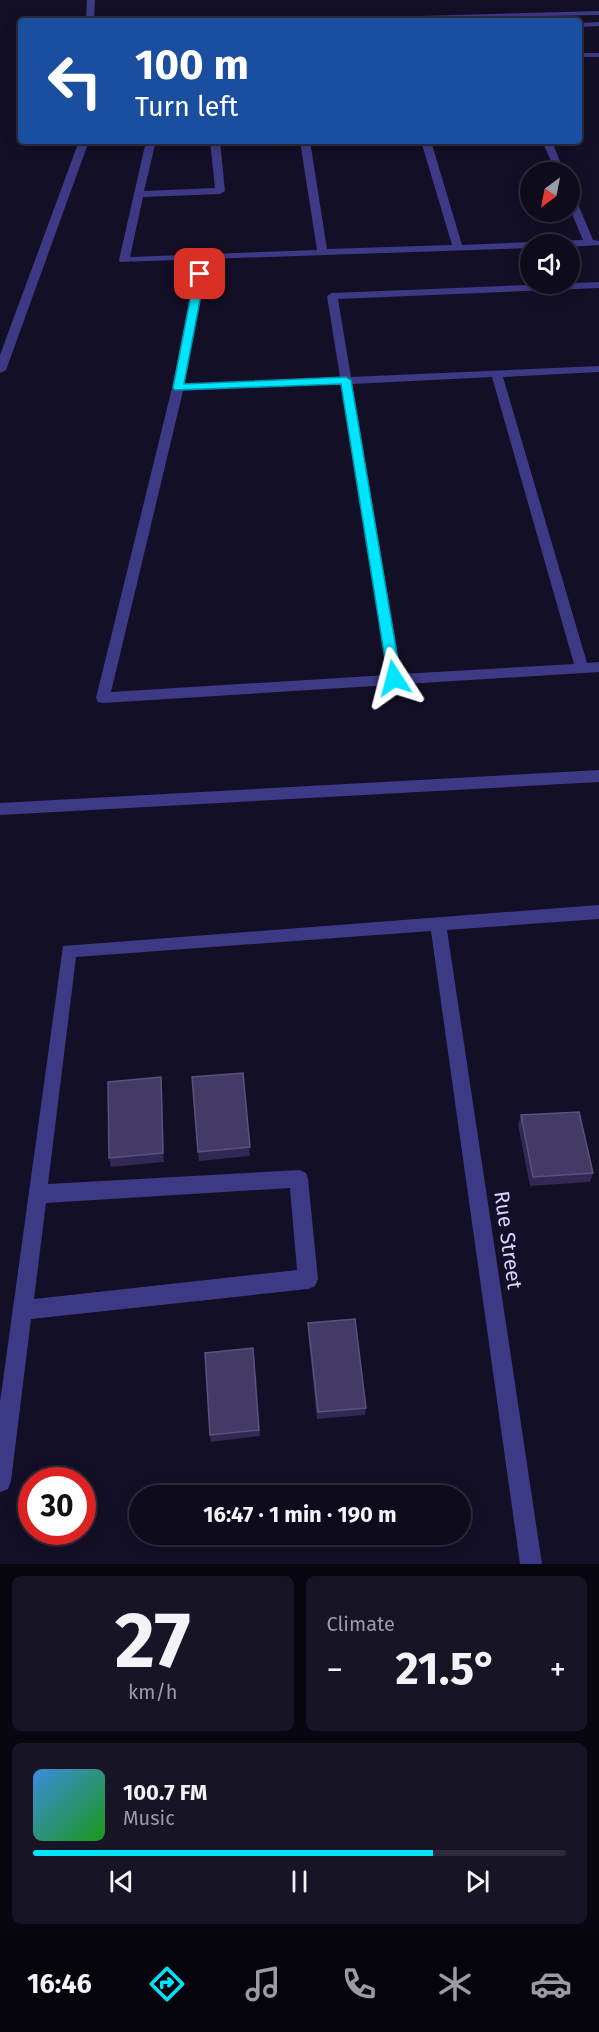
<!DOCTYPE html>
<html lang="en">
<head>
<meta charset="utf-8">
<style>
	:root { --surface:#0e0b1c; --page:#171425; --text:#f1f3f6; --muted:#9b9ba3; --line:#2e2b3b; --accent:#00e5ff }
	body { margin:0; font-family:"Fira Sans",sans-serif; background:var(--page); color:var(--text); height:100vh; display:flex; flex-direction:column; font-size:22px; white-space:nowrap }
	* { box-sizing:border-box; margin:0 }
	p { font-size:20px; color:var(--muted) }
	.icon { flex:none; width:33px; height:33px; fill:none; stroke:currentColor; stroke-width:2; stroke-linecap:round; stroke-linejoin:round }
	.map { position:relative; height:1564px; overflow:hidden }
	.details { display:flex; flex-direction:column; gap:12px; padding:12px; background:#08060f; flex:1 }
	.details>* { flex:none }
	.top-card { position:absolute; left:18px; top:18px; width:564px; height:126px; border-radius:6px; box-shadow:0 3px 15px #0003,0 0 0 2px var(--line); background:#1a4fa0; color:#fff; overflow:hidden }
	.needle { width:39px; rotate:212deg }
	.tools { position:absolute; left:520px; top:162px; display:grid; gap:12px }
	.tools a { display:grid; place-items:center; width:60px; height:60px; border-radius:50%; background:var(--surface); box-shadow:0 3px 15px #0003,0 0 0 2px var(--line); font-size:30px }
	.speed { position:absolute; left:18px; top:1467px; display:flex; gap:12px; font-size:30px; font-weight:700; text-align:center }
	.speed>* { display:grid; place-content:center; width:78px; height:78px; border-radius:50%; background:var(--surface); box-shadow:0 3px 15px #0003,0 0 0 2px var(--line); line-height:1 }
	.speed .limit { border:9px solid #d22; background:#fff; color:#111 }
	.pin { position:absolute; display:grid; place-items:center; width:51px; height:51px; color:#fff; margin:-26px; border-radius:12px; box-shadow:0 3px 9px #0006 }
	.me { position:absolute; width:66px; margin:-33px; rotate:351deg; stroke-linejoin:round; filter:drop-shadow(0 0 4px #0008) }
	.turn { display:flex; align-items:center; gap:21px; height:126px; padding:0 18px; font-size:27px }
	.turn .icon { width:78px; height:78px; stroke-width:2.5 }
	.turn b { display:block; font-size:42px; line-height:51px }
	.big { font-size:45px; font-weight:700; line-height:1.1 }
	.details .widget { flex:1; display:flex; flex-direction:column; justify-content:center; gap:9px; min-width:0; padding:0 21px; border-radius:9px; background:var(--page) }
	.details .dial { align-items:center; gap:0 }
	.dial b { font-size:78px; line-height:1 }
	.song { display:flex; align-items:center; gap:18px }
	.cover { width:72px; height:72px; border-radius:9px; background:linear-gradient(135deg,hsl(210 70% 55%),hsl(120 70% 35%)) }
	.played { height:6px; border-radius:3px; background:linear-gradient(90deg,var(--accent) 75%,var(--line) 75%) }
	.keys { display:flex; justify-content:space-around; direction:ltr }
	.heat { display:flex; justify-content:space-between; align-items:center; font-size:33px; direction:ltr }
	.details .tiles { flex:1; display:grid; gap:12px; grid-template-columns:1fr 1fr }
	.widget:last-child { grid-column:span 2 }
	.trip { position:absolute; left:129px; top:1485px; width:342px; height:60px; border-radius:30px; background:var(--surface); box-shadow:0 3px 15px #0003,0 0 0 2px var(--line); font-weight:700; line-height:60px; text-align:center }
	.menu { display:flex; height:96px; justify-content:space-around; align-items:center; background:#06040b; color:var(--muted) }
	.menu .icon { width:42px; height:42px }
	.menu .current { color:var(--accent) }
	.menu b { font-size:27px; color:var(--text) }
	.map>svg:first-child { display:block }
	.lines { fill:none; stroke-linecap:round; stroke-linejoin:round }
	.minor { fill:#3d3a85; fill-rule:evenodd }
	.wall { fill:#312854 }
	.shaded-wall { fill:#1d163a }
	.building { fill:#433a66; stroke:#5a527e; stroke-width:1.5 }
	.route { fill:#00e5ff; stroke:#0095a6; stroke-width:1.5 }
	.labels { text-anchor:middle; stroke-width:6; stroke-linejoin:round; paint-order:stroke }
	.near-street-label { font-size:21px; fill:#d9d4ff; stroke:#130f26 }
</style>
</head>
<body>
<div class="map">
<svg width="599" height="1564" viewBox="0 0 599 1564">
	<rect width="100%" height="100%" fill="#130f26"/>
	<g class="lines">
		<!-- minor -->
		<g class="minor">
			<polygon points="87,0 95,0 94,21 86,21"/>
			<polygon points="599,11 599,15 307,21 311,19"/>
			<polygon points="599,22 599,26 579,27 579,23"/>
			<rect x="579" y="53" width="20" height="4"/>
			<polygon points="79,141 89,141 6,370 0,373 0,355"/>
			<polygon points="146,141 156,141 144,191 215,188 210,141 220,141 225,191 220,194 143,197 130,257 317,250 300,141 310,141 327,249 452,245 421,141 431,141 462,245 531,242 536,244 531,244 531,248 120,262 119,260"/>
			<polygon points="542,141 552,141 564,172 556,172"/>
			<polygon points="570,194 575,197 593,240 599,241 599,245 570,247 570,244 546,244 551,241 583,240 570,209"/>
			<path d="M200 271 205 274 184 384 340 377 327 296 332 293 599 282V288L338 299 351 377 599 366V372L503 377 587 663 599 662V672L103 703 98 702 96 698 172 388 195 274ZM492 377 574 664 401 674 352 384ZM341 384 388 675 111 692 183 391Z"/>
			<polygon points="599,770 599,782 0,815 0,803"/>
			<path d="M599 905V919L447 930 542 1564H520L431 931 76 957 48 1184 299 1170 306 1173 308 1179 318 1279 315 1286 308 1289 31 1319 11 1481 8 1489 0 1492V1402L63 946ZM290 1188 297 1270 34 1299 46 1203Z"/>
		</g>
	</g>
	<!-- wall -->
	<g class="wall">
		<polygon points="243,1073 250,1156 199,1161 198,1152"/>
		<polygon points="162,1087 164,1162 111,1167 109,1158"/>
		<polygon points="521,1115 593,1173 590,1182 530,1186 518,1125"/>
		<polygon points="308,1323 366,1408 365,1415 317,1419 308,1331"/>
		<polygon points="253,1348 260,1436 211,1442 210,1435"/>
	</g>
	<!-- shaded-wall -->
	<polygon class="shaded-wall" points="161,1077 162,1087 164,1162 163,1153"/>
	<!-- building -->
	<g class="building">
		<polygon points="243,1073 250,1147 198,1152 192,1077"/>
		<polygon points="161,1077 163,1153 109,1158 108,1082"/>
		<polygon points="579,1112 593,1173 533,1177 521,1115"/>
		<polygon points="355,1319 366,1408 318,1412 308,1323"/>
		<polygon points="253,1348 259,1430 210,1435 205,1353"/>
	</g>
	<!-- route -->
	<polygon class="route" points="200,271 205,274 184,384 346,377 351,380 401,678 399,682 394,683 388,678 341,384 175,390 173,388 195,274"/>
	<g class="labels">
		<!-- near-street labels -->
		<g class="near-street-label">
			<text transform="translate(508 1240) rotate(82)" y="7">Rue Street</text>
		</g>
	</g>
</svg>
<div class="tools">
<a><svg class="needle" viewBox="-14 -14 28 28"><path d="M0-13l5 13h-10z" fill="#e53935"/><path d="M0 13l5-13h-10z" fill="#9b9ba3"/></svg></a>
<a><svg class="icon" aria-label="sound" viewBox="0 0 24 24"><path d="M4 9h4l5-4v14l-5-4H4zM17 9q2 3 0 6"/></svg></a>
</div>
<div class="speed"><div class="limit">30</div></div>
<div class="pin" style="left:200px;top:274px;background:#d93025"><svg class="icon" aria-label="arrive" viewBox="0 0 24 24"><path d="M6 21V4h12l-3 4 3 4H6"/></svg></div>
<svg class="me" style="left:394px;top:678px" viewBox="-20 -20 40 40"><path d="M0-17L14 15 0 8-14 15z" fill="#00e5ff" stroke="#fff" stroke-width="4"/></svg>
<div class="trip">16:47 · 1 min · 190 m</div>
<div class="top-card">
<div class="turn"><svg class="icon" aria-label="left" viewBox="0 0 24 24"><path d="M17 20v-9H6M10 6l-5 5 5 5"/></svg><div><b>100 m</b>Turn left</div></div>
</div>
</div>
<section class="details">
<div class="tiles">
<div class="widget dial"><b>27</b><p>km/h</p></div>
<div class="widget"><p>Climate</p>
<div class="heat"><a>−</a><b class="big">21.5°</b><a>+</a></div>
</div>
<div class="widget">
<div class="song"><i class="cover"></i><div><b>100.7 FM</b><p>Music</p></div></div>
<div class="played"></div>
<div class="keys"><svg class="icon" aria-label="previous" viewBox="0 0 24 24"><path d="M18 5L8 12l10 7zM5 5v14"/></svg><svg class="icon" aria-label="pause" viewBox="0 0 24 24"><path d="M8 5v14M16 5v14"/></svg><svg class="icon" aria-label="next" viewBox="0 0 24 24"><path d="M6 5l10 7-10 7zM19 5v14"/></svg></div>
</div>
</div>
</section>
<nav class="menu">
<b>16:46</b>
<svg class="icon current" aria-label="directions" viewBox="0 0 24 24"><path d="M12 3l9 9-9 9-9-9zM9 14v-3h6M13 9l2 2-2 2"/></svg>
<svg class="icon" aria-label="music" viewBox="0 0 24 24"><path d="M9 18V5l10-2v13"/><circle cx="6" cy="18" r="3"/><circle cx="16" cy="16" r="3"/></svg>
<svg class="icon" aria-label="phone" viewBox="0 0 24 24"><path d="M5 4h4l2 5-3 2q2 4 5 5l2-3 5 2v4C11 20 4 13 5 4z"/></svg>
<svg class="icon" aria-label="climate" viewBox="0 0 24 24"><path d="M12 3v18M4 7l16 10M4 17L20 7"/></svg>
<svg class="icon" aria-label="car" viewBox="0 0 24 24"><path d="M5 17H2v-5l4-1 3-4h7l3 4 3 1v5h-3M9 17h6M6 11h13"/><circle cx="7" cy="17" r="2"/><circle cx="17" cy="17" r="2"/></svg>
</nav>
</body>
</html>
